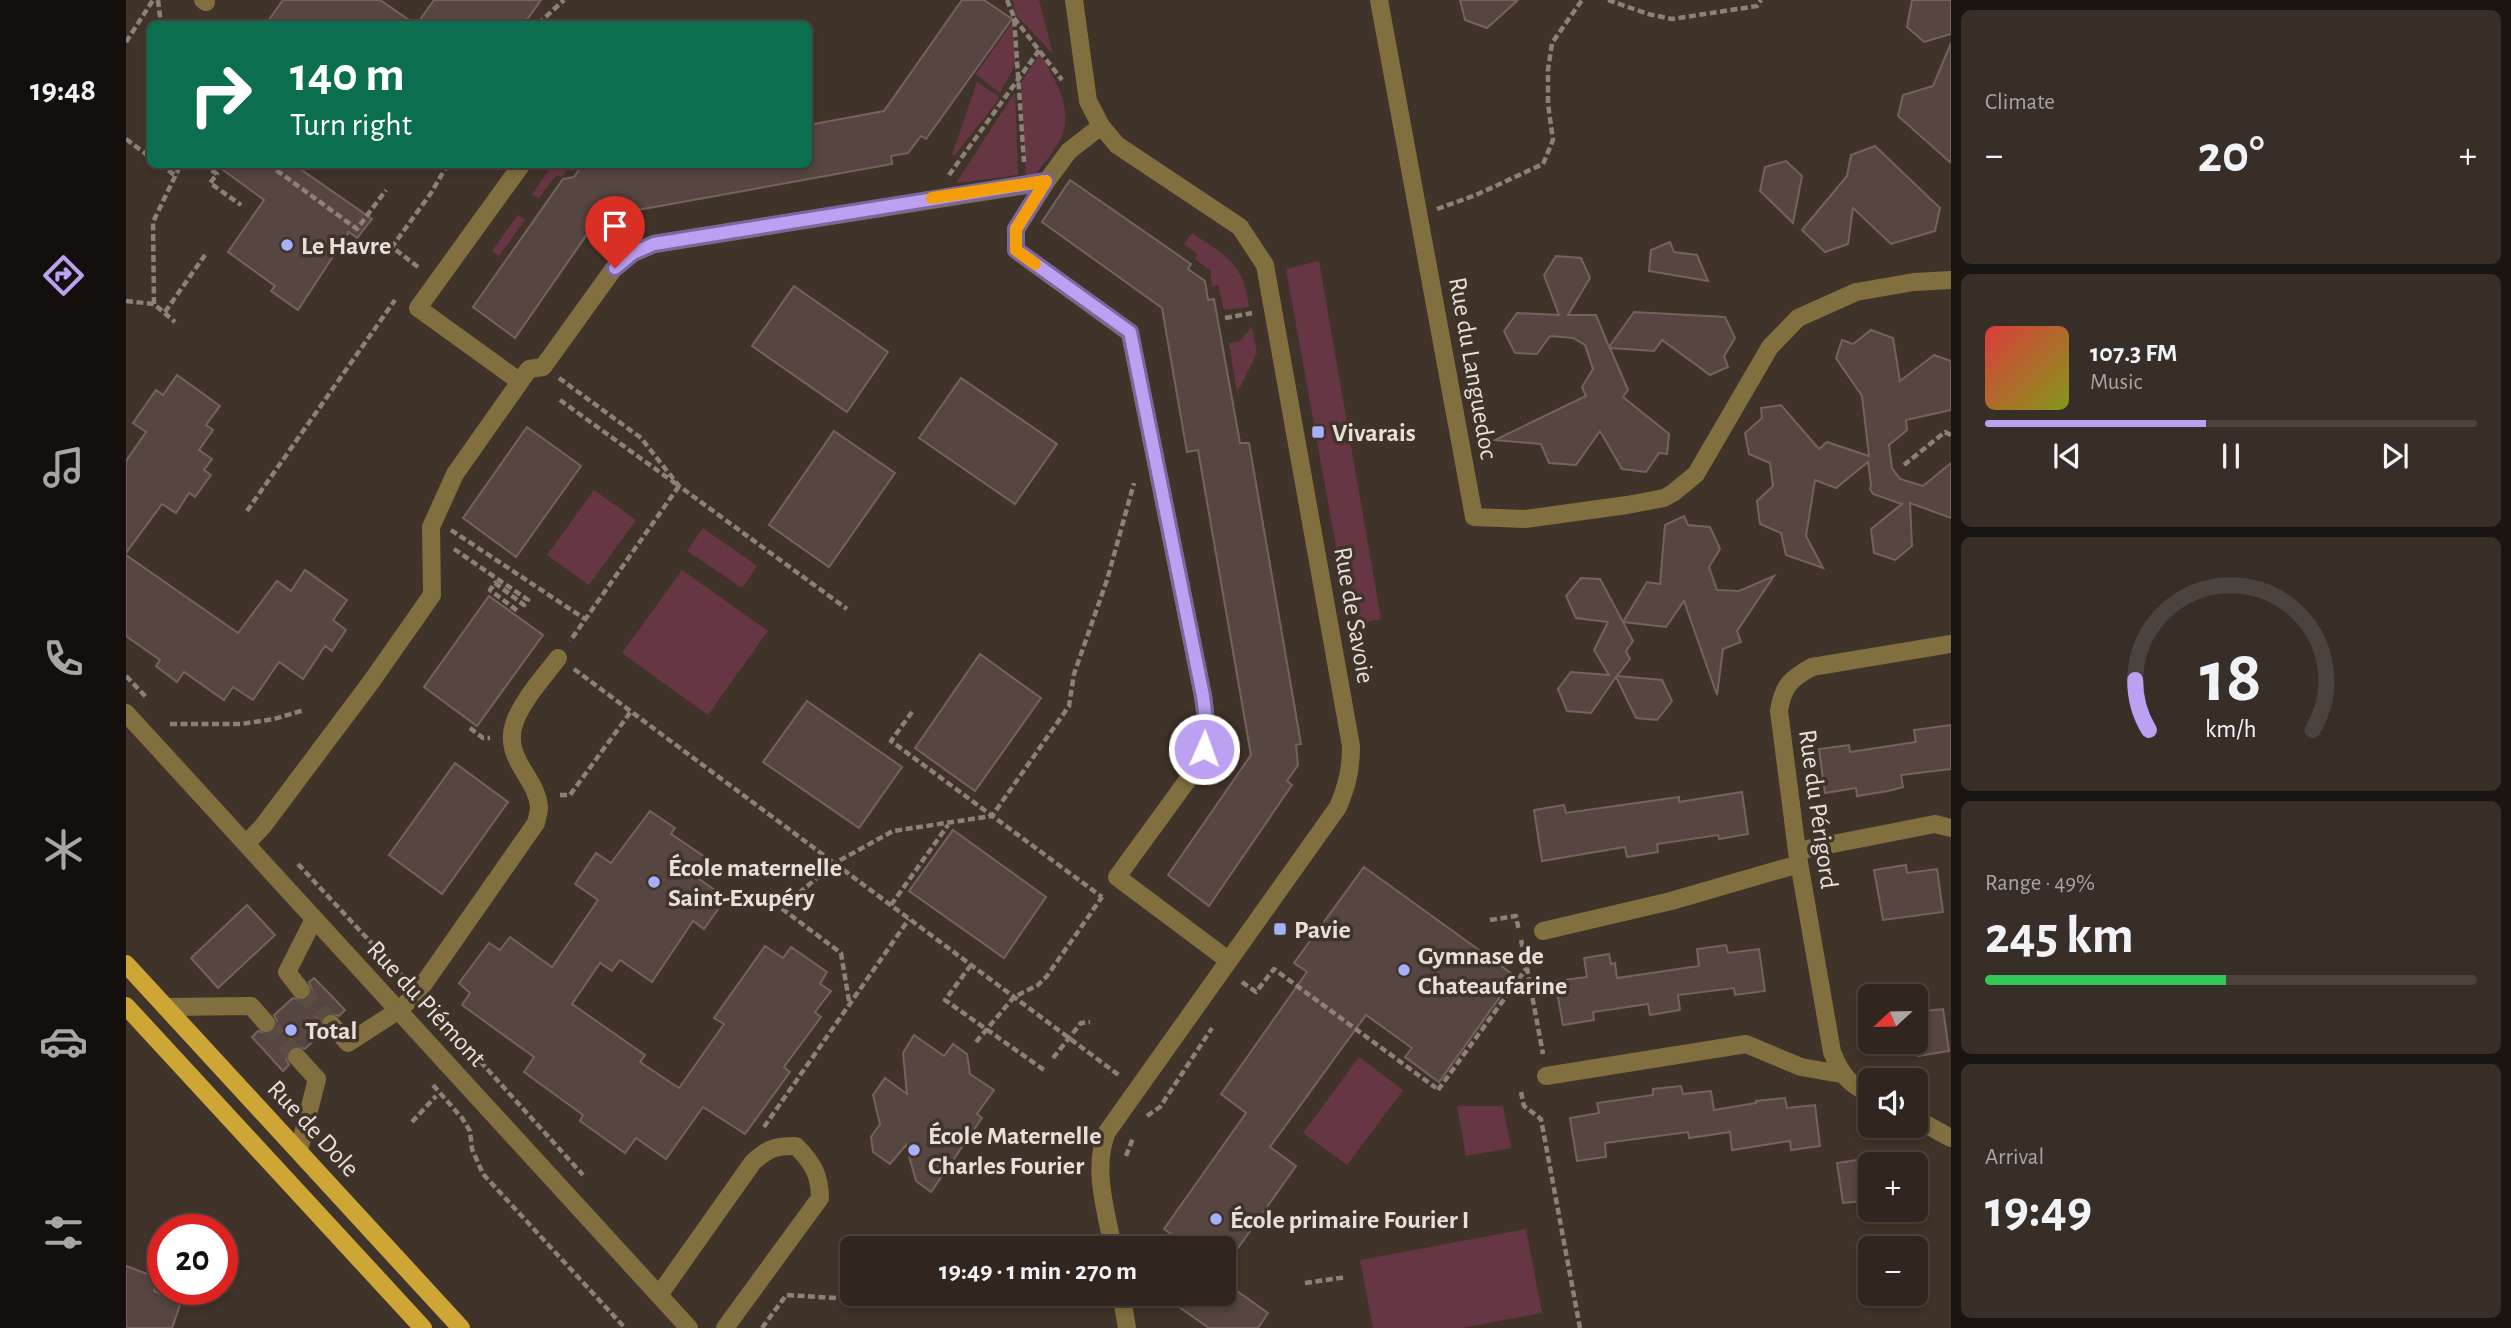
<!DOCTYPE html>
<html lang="en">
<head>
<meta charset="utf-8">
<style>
	:root { --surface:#30261f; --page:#382e28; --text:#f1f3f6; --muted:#a8a5a4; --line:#4b433d; --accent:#bca0f2 }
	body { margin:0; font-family:"Alegreya Sans",sans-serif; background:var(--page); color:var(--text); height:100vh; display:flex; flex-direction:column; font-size:26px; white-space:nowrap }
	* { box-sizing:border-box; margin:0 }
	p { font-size:23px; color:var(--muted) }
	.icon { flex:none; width:38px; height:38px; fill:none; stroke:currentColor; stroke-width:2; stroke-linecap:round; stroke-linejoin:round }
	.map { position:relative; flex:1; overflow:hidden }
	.side { display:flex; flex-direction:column; gap:10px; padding:10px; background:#1a1511; width:560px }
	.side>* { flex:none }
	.banner { position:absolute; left:21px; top:21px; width:665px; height:147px; border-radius:10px; box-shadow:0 4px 10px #0003,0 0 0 2px var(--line); background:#0b6e4f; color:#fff; overflow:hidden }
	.needle { width:46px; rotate:248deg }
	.tools { position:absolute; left:1732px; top:984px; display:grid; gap:14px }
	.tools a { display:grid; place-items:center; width:70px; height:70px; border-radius:10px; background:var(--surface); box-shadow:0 4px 10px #0003,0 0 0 2px var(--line); font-size:35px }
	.speed { position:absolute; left:21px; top:1214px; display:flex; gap:14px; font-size:35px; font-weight:700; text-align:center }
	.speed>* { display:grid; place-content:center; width:91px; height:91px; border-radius:50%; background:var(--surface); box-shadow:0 4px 10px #0003,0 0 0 2px var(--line); line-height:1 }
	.speed .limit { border:10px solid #d22; background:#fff; color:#111 }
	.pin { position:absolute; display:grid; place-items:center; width:60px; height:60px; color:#fff; margin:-72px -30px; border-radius:50% 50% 50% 0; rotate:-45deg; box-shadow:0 0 7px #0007 }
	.pin .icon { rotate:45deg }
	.me { position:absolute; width:77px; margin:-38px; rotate:2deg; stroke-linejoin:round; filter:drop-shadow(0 0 5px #0008) }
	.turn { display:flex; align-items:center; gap:24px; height:147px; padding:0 28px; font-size:32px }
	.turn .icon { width:91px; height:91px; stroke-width:2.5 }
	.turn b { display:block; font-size:49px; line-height:60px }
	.big { font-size:52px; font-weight:700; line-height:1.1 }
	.side .tile { flex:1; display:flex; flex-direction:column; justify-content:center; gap:10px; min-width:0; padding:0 24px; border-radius:10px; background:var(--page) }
	.side .dial { align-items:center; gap:0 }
	.dial svg { height:182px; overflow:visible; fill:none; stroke:var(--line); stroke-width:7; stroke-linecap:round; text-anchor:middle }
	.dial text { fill:var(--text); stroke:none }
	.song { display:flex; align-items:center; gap:21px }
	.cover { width:84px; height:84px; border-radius:10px; background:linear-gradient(135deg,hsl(0 70% 55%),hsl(70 70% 35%)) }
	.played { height:7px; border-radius:4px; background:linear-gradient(90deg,var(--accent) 45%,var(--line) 45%) }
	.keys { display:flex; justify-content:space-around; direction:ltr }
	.heat { display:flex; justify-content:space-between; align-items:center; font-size:38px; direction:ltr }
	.charge { height:10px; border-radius:5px; background:linear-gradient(90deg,#34c759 49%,var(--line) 0) }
	.trip { position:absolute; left:714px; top:1236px; width:396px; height:70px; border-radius:10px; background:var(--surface); box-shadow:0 4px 10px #0003,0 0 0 2px var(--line); font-weight:700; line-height:70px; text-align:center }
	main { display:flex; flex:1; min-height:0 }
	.tabs { display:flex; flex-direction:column; width:126px; justify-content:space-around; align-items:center; background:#130f0c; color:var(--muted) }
	.tabs .icon { width:49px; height:49px }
	.tabs .current { color:var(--accent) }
	.tabs b { font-size:32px; color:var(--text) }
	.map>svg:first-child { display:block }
	.green { fill:#663644 }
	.building { fill:#564541; stroke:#75625f; stroke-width:2 }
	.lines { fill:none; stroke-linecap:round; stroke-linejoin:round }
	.minor-tunnel { stroke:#594d44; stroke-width:18; stroke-dasharray:18 9; stroke-linecap:butt }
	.path { stroke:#8c8179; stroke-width:4.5; stroke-dasharray:7 3.5; stroke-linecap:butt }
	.minor { stroke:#826f3f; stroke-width:18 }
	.major { stroke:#cda635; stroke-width:18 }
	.route-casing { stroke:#7a689d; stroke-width:18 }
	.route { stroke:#bca0f2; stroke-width:12 }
	.slow { stroke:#f59e0b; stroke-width:12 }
	.poi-dot { fill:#a6b1fc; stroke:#403329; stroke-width:2.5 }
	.labels { text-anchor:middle; stroke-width:7; stroke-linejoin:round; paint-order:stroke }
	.poi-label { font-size:26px; font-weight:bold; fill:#e8e0da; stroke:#403329; text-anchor:start }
	.street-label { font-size:26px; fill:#e8e0da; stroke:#403329 }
</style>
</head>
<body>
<main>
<nav class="tabs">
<b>19:48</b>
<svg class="icon current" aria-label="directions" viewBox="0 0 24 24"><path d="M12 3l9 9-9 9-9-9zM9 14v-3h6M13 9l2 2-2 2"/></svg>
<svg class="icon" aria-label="music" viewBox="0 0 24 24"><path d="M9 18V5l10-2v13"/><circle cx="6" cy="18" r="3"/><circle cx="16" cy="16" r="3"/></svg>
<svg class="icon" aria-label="phone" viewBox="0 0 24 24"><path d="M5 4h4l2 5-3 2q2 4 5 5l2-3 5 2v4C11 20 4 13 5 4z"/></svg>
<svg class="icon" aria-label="climate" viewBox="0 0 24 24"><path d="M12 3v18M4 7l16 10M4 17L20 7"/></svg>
<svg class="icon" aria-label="car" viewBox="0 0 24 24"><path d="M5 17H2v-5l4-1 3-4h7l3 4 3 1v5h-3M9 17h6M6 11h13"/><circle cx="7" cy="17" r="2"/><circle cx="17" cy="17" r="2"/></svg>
<svg class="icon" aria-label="filters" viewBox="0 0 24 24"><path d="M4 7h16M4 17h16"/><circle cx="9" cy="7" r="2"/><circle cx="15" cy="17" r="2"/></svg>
</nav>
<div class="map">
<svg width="1825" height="1328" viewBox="0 0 1825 1328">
	<rect width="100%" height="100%" fill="#403329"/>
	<!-- green -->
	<g class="green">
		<polygon points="886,0 913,0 927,54 891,16"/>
		<polygon points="886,23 890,63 874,93 850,74"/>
		<path d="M914 53C928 78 950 111 934 140 926 154 915 167 905 180L900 179 895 83Z"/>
		<polygon points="851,82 872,96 873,99 829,155 826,155"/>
		<polygon points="889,92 892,175 830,183"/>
		<polygon points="427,164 445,165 436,177 430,175 413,198 406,194"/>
		<polygon points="392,215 399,220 373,256 366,251"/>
		<path d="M1066 233C1100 256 1117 262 1123 307L1098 310 1092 285 1086 287 1084 270 1069 259 1071 254 1058 244Z"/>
		<polygon points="1193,261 1255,619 1236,623 1221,607 1160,269"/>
		<polygon points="1126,327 1131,353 1111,393 1103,343 1113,342"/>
		<polygon points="468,490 510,520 463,585 421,555"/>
		<polygon points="577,528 631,566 616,588 561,551"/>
		<polygon points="556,570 642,631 582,715 496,653"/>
		<polygon points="1233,1057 1277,1090 1221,1165 1177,1133"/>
		<polygon points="1331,1106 1377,1106 1385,1148 1340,1156"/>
		<polygon points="1400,1229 1416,1313 1336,1328 1247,1328 1234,1260"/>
	</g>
	<!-- building -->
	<g class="building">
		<polygon points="157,0 254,0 289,24 140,24"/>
		<polygon points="308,0 415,0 398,24 291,24"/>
		<polygon points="836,0 858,0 886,19 800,139 795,136 782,153 765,156 766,164 473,217 389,338 347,307 437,179 448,177 457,164 682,164 682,125 758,111"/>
		<polygon points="1334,0 1392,0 1361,28 1339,20"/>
		<polygon points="1786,0 1825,0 1825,34 1798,42 1781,27"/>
		<polygon points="1825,43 1825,163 1772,116 1777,95 1807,86"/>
		<polygon points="1749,146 1814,208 1809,231 1765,244 1727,208 1722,244 1699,252 1676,230 1721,176 1725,155"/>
		<polygon points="1660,161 1676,176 1667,223 1634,191 1639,167"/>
		<polygon points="89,164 167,164 246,219 231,238 223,232 172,310 145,291 149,286 102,252 138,200"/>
		<polygon points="944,180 1065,264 1062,269 1079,281 1082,300 1088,299 1114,443 1123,443 1175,744 1170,745 1172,765 1161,781 1166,785 1083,906 1042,875 1125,755 1072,450 1061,452 1036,308 916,222"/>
		<polygon points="1544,242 1548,252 1571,255 1582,281 1523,271 1525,250"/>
		<polygon points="1430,256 1455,258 1464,278 1442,315 1470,315 1483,347 1508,312 1599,317 1609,338 1598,356 1602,367 1584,375 1536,340 1528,351 1484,348 1502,390 1497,397 1543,434 1541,454 1533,453 1520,472 1496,469 1474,431 1450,465 1423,463 1415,444 1369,440 1460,396 1456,387 1467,369 1459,345 1447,338 1424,336 1411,354 1389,353 1378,331 1391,313 1433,315 1418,275"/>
		<polygon points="668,286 762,352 721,412 626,346"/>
		<polygon points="1745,330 1767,338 1774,381 1808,355 1825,361 1825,410 1780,420 1781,430 1763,445 1766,468 1774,479 1797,486 1825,463 1825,518 1784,503 1786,546 1769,560 1748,553 1745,529 1776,504 1747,494 1744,489 1745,484 1742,462 1710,488 1689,480 1680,536 1697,568 1660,555 1655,533 1634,524 1631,501 1647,486 1644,463 1623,454 1619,433 1636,418 1635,408 1655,405 1693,449 1701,442 1743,456 1736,396 1710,358 1716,340 1727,344"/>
		<polygon points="51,375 94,406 80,425 87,430 73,450 86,459 78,470 85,475 69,497 63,493 50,513 36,504 0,553 0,461 20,432 7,423 30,390 37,395"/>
		<polygon points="835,378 931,444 889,504 793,438"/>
		<polygon points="401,427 455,466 390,557 337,518"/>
		<polygon points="708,431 769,473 703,567 643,525"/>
		<polygon points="1558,516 1562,525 1584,527 1594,549 1583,567 1591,590 1613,591 1648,576 1611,631 1615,642 1597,649 1591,695 1558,601 1540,627 1497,622 1507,641 1500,651 1504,659 1491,676 1536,680 1546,701 1531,720 1510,718 1490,677 1465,713 1441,711 1432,689 1445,672 1483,675 1468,650 1482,622 1450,618 1440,596 1455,578 1474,579 1497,622 1521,582 1534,584 1539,525"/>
		<polygon points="0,555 112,633 151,581 165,591 179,570 221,600 207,620 220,630 206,651 199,646 177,679 153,662 127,700 107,687 98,700 58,672 51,682 30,666 34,660 0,636"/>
		<polygon points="363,596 417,635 351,726 298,687"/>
		<polygon points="854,654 915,698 849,791 789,748"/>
		<polygon points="681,701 776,767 733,828 637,762"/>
		<polygon points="1825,725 1825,769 1775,775 1777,787 1762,791 1731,796 1730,788 1699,793 1693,749 1723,745 1724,752 1790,742 1788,730"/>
		<polygon points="329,763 382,802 316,894 263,855"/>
		<polygon points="1616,792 1622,834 1593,839 1592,835 1531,844 1532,852 1501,857 1499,847 1416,861 1408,810 1438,805 1440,813 1553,797 1553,802"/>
		<polygon points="524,811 549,828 545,834 582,859 569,876 600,898 578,929 567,921 526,982 494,960 486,971 474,963 446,1004 519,1055 514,1062 553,1088 598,1024 588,1018 639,946 657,958 665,947 701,972 694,984 705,991 689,1012 695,1017 658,1067 664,1072 619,1134 577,1107 540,1159 510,1138 499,1153 454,1121 457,1115 398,1072 408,1057 336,1005 344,993 333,983 363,943 374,950 384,937 426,967 472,900 449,884 470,853 485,863"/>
		<polygon points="827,830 920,897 878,958 783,891"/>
		<polygon points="1780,865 1781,873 1811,869 1817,912 1757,920 1748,870"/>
		<polygon points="1238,867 1389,976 1313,1082 1279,1057 1286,1048 1240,1015 1144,1147 1170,1166 1112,1248 1064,1248 1038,1229 1120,1113 1095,1094 1181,972 1168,963"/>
		<polygon points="121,905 149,935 92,988 65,958"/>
		<polygon points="1600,945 1602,953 1633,949 1639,991 1609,995 1608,988 1552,995 1554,1010 1524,1015 1522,1004 1467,1012 1468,1020 1437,1025 1429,981 1461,977 1458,958 1483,954 1485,964 1489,963 1491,978 1573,966 1571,949"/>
		<polygon points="188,978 219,1010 213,1016 203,1013 197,1016 194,1026 197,1032 179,1049 169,1046 163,1049 160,1059 163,1065 157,1071 126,1037 132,1031 142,1034 148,1031 151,1021 148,1015 167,998 176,1001 182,998 186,989 183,982"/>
		<polygon points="1817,1009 1823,1051 1792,1056 1790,1012"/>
		<polygon points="788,1035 818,1056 827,1044 841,1054 844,1074 868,1090 851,1114 856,1118 805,1192 790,1181 780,1145 764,1164 747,1152 745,1137 754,1124 747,1095 759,1078 781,1094 777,1053"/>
		<polygon points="1555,1086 1557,1094 1585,1091 1588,1110 1630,1103 1630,1101 1659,1098 1661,1108 1689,1105 1694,1146 1665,1150 1664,1141 1606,1150 1604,1132 1563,1138 1562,1132 1479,1143 1480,1157 1451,1161 1444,1118 1473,1113 1471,1103 1527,1095 1527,1089"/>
		<polygon points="1745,1158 1745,1200 1717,1203 1711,1163"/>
		<polygon points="0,1266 32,1278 28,1291 55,1302 46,1328 0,1328"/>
		<polygon points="1097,1281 1142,1313 1132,1328 1083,1328 1033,1293 1097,1293"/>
	</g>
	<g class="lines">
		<!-- minor-tunnel -->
		<g class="minor-tunnel">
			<polyline points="175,990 205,1024"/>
			<polyline points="140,1023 171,1057"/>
		</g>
		<!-- path -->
		<g class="path">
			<polyline points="32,0 35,24"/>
			<polyline points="881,0 888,17 898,162"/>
			<polyline points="1482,0 1522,14 1546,19 1631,6 1635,0"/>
			<polyline points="888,18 936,80"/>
			<polyline points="412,24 438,0"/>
			<polyline points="0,42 27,0"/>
			<polyline points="0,139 24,157"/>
			<polyline points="34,164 51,177"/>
			<polyline points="77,164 91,174 84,183 115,205"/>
			<polyline points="142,164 231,229 260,190"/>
			<polyline points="823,175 914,49"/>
			<polyline points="1311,209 1350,195 1417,164 1427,140 1422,104 1422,70 1426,43 1456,0"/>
			<polyline points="292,267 266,247 305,193 322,164"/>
			<polyline points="0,301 28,304 49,322"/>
			<polyline points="28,304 27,222 55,164"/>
			<polyline points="39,312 79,255"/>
			<polyline points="1099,318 1126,313"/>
			<polyline points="433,378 515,438 553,486 721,609"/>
			<polyline points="434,400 553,486 444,641"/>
			<polyline points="1778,465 1819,432 1825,435"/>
			<polyline points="121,511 269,300"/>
			<polyline points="325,530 459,619"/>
			<polyline points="328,549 402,600 398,605 369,583 364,590 393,612"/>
			<polyline points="448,669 994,1076"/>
			<polyline points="0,676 21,698"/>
			<polyline points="786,712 765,741 976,897"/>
			<polyline points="44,724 115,724 148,719 178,710"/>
			<polyline points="344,728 357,738 364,738"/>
			<polyline points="434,795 444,795 506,710"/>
			<polyline points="172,864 278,978"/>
			<polyline points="765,905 822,825"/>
			<polyline points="1364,920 1390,916 1393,931"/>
			<polyline points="1395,940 1400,963"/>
			<polyline points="1412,951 1400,963 1417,1054"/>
			<polyline points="845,965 819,1000 918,1070"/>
			<polyline points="1116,982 1130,992 1148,969 1310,1088"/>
			<polyline points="723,1001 715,953 655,908 709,863 767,831 866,816 943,706 948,674 981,580 1008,483"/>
			<polyline points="305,1007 457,1175"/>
			<polyline points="850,1042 888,997 912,985 921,976 976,897"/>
			<polyline points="927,1058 955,1023 964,1022"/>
			<polyline points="307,1085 336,1118 344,1131 346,1149 357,1174 499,1328"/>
			<polyline points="1312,1090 1400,969"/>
			<polyline points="1395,1092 1398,1106 1415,1119 1454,1328"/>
			<polyline points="1021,1116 1034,1107 1086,1028"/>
			<polyline points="286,1122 310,1096"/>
			<polyline points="638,1127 783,919"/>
			<polyline points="1000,1156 1007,1138"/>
			<polyline points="1179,1283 1220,1277"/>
			<polyline points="661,1295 774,1302 796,1293"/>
			<polyline points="636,1328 661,1294"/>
		</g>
		<!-- minor -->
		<g class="minor">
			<polyline points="77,0 80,2"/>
			<path d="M948 0 962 101 975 126 991 145 1114 227 1139 265 1225 746C1225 769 1221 786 1212 807L981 1132C966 1168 980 1210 987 1248"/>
			<polyline points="1253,0 1348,517 1399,519 1501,505 1538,498 1547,493 1570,474 1644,347 1672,318 1730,292 1788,282 1825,280"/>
			<polyline points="975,126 943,151 920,182 890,229 890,250 1004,333 1077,696 1082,735 1074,763 991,877 1102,960"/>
			<polyline points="393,381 292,308 396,164"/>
			<polyline points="0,713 563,1328"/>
			<polyline points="120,844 137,826 245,682 306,595 305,527 329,474 403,369 417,367 489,267 507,253 528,244 920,182"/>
			<polyline points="1671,851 1809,824 1825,828"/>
			<polyline points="1417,931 1545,901 1673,864"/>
			<polyline points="175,990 161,972 188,919"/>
			<polyline points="40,1007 125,1006 140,1023"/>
			<path d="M205 1024 222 1043 273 1010 292 992 410 823C411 818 413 812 413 807 411 776 375 759 389 721 398 698 418 677 432 658"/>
			<polyline points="171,1057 191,1079 173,1150"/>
			<polyline points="1420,1076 1620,1044 1675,1067 1715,1074"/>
			<path d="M1745 1095C1722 1083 1716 1076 1706 1052L1671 851 1653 711C1657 686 1664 679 1686 667L1825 644"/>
			<polyline points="1790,1119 1825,1138"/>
			<polyline points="995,1293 1001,1328"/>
			<path d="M533 1295 627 1162C643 1148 649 1146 670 1146 686 1162 694 1175 694 1198L599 1328"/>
		</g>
		<!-- major -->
		<g class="major">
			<polyline points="0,964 335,1328"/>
			<polyline points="0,1006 297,1328"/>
		</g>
	</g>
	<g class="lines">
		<!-- route casing -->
		<g class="route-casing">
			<polyline id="route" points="489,268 507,253 528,244 920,181 890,229 890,250 1004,332 1077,696 1082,735 1078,749"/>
		</g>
		<!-- route -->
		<use href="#route" class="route"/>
		<!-- slow -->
		<polyline class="slow" points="806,198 920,181 890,229 890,250 909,264"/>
	</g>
	<!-- markers -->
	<g class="poi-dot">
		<circle cx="161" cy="245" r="7"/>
		<rect x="1185" y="425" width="14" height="14" rx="3.5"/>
		<circle cx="528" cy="882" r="7"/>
		<rect x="1147" y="922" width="14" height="14" rx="3.5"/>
		<circle cx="1278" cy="970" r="7"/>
		<circle cx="165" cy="1030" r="7"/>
		<circle cx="788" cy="1150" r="7"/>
		<circle cx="1090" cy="1219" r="7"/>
	</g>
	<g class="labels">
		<!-- poi labels -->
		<g class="poi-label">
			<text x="175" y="254">Le Havre</text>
			<text x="1206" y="441">Vivarais</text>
			<text x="542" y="876">École maternelle<tspan x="542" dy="30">Saint-Exupéry</tspan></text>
			<text x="1168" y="938">Pavie</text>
			<text x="1292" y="964">Gymnase de<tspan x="1292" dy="30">Chateaufarine</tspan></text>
			<text x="179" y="1039">Total</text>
			<text x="802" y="1144">École Maternelle<tspan x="802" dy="30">Charles Fourier</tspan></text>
			<text x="1104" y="1228">École primaire Fourier I</text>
		</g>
		<!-- street labels -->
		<g class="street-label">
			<text transform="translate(1348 368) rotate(80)" y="9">Rue du Languedoc</text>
			<text transform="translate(1229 615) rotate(80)" y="9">Rue de Savoie</text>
			<text transform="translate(1693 809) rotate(82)" y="9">Rue du Périgord</text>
			<text transform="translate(301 1003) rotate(47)" y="9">Rue du Piémont</text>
			<text transform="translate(188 1128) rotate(47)" y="9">Rue de Dole</text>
		</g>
	</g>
</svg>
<div class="tools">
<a><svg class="needle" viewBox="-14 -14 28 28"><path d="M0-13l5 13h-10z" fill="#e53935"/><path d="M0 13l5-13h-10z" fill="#a8a5a4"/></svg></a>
<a><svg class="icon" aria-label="sound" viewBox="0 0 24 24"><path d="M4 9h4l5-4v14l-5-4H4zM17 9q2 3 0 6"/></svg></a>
<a>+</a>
<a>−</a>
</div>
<div class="speed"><div class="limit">20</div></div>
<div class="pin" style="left:489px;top:268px;background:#d93025"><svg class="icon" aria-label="arrive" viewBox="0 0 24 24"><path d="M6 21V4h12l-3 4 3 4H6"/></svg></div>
<svg class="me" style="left:1078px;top:749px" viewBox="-20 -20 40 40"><circle r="17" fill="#bca0f2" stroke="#fff" stroke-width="3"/><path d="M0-11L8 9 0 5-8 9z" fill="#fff"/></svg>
<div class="trip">19:49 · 1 min · 270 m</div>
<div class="banner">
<div class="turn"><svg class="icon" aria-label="right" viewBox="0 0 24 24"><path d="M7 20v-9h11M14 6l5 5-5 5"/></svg><div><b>140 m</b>Turn right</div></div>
</div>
</div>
<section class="side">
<div class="tile"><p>Climate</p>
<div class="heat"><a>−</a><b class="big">20°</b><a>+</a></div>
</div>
<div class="tile">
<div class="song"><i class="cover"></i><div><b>107.3 FM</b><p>Music</p></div></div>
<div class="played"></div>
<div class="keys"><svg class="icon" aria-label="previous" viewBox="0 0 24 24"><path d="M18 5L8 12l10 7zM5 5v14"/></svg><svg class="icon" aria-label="pause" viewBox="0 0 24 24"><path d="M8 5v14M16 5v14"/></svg><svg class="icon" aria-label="next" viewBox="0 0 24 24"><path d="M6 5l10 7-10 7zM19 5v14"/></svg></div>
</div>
<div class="tile dial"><svg viewBox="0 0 100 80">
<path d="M14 69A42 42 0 1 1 86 69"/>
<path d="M14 69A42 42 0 0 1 8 47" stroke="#bca0f2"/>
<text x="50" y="56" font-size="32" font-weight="700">18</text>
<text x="50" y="72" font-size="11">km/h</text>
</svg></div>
<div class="tile"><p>Range · 49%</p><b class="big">245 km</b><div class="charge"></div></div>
<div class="tile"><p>Arrival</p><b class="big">19:49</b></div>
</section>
</main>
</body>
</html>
